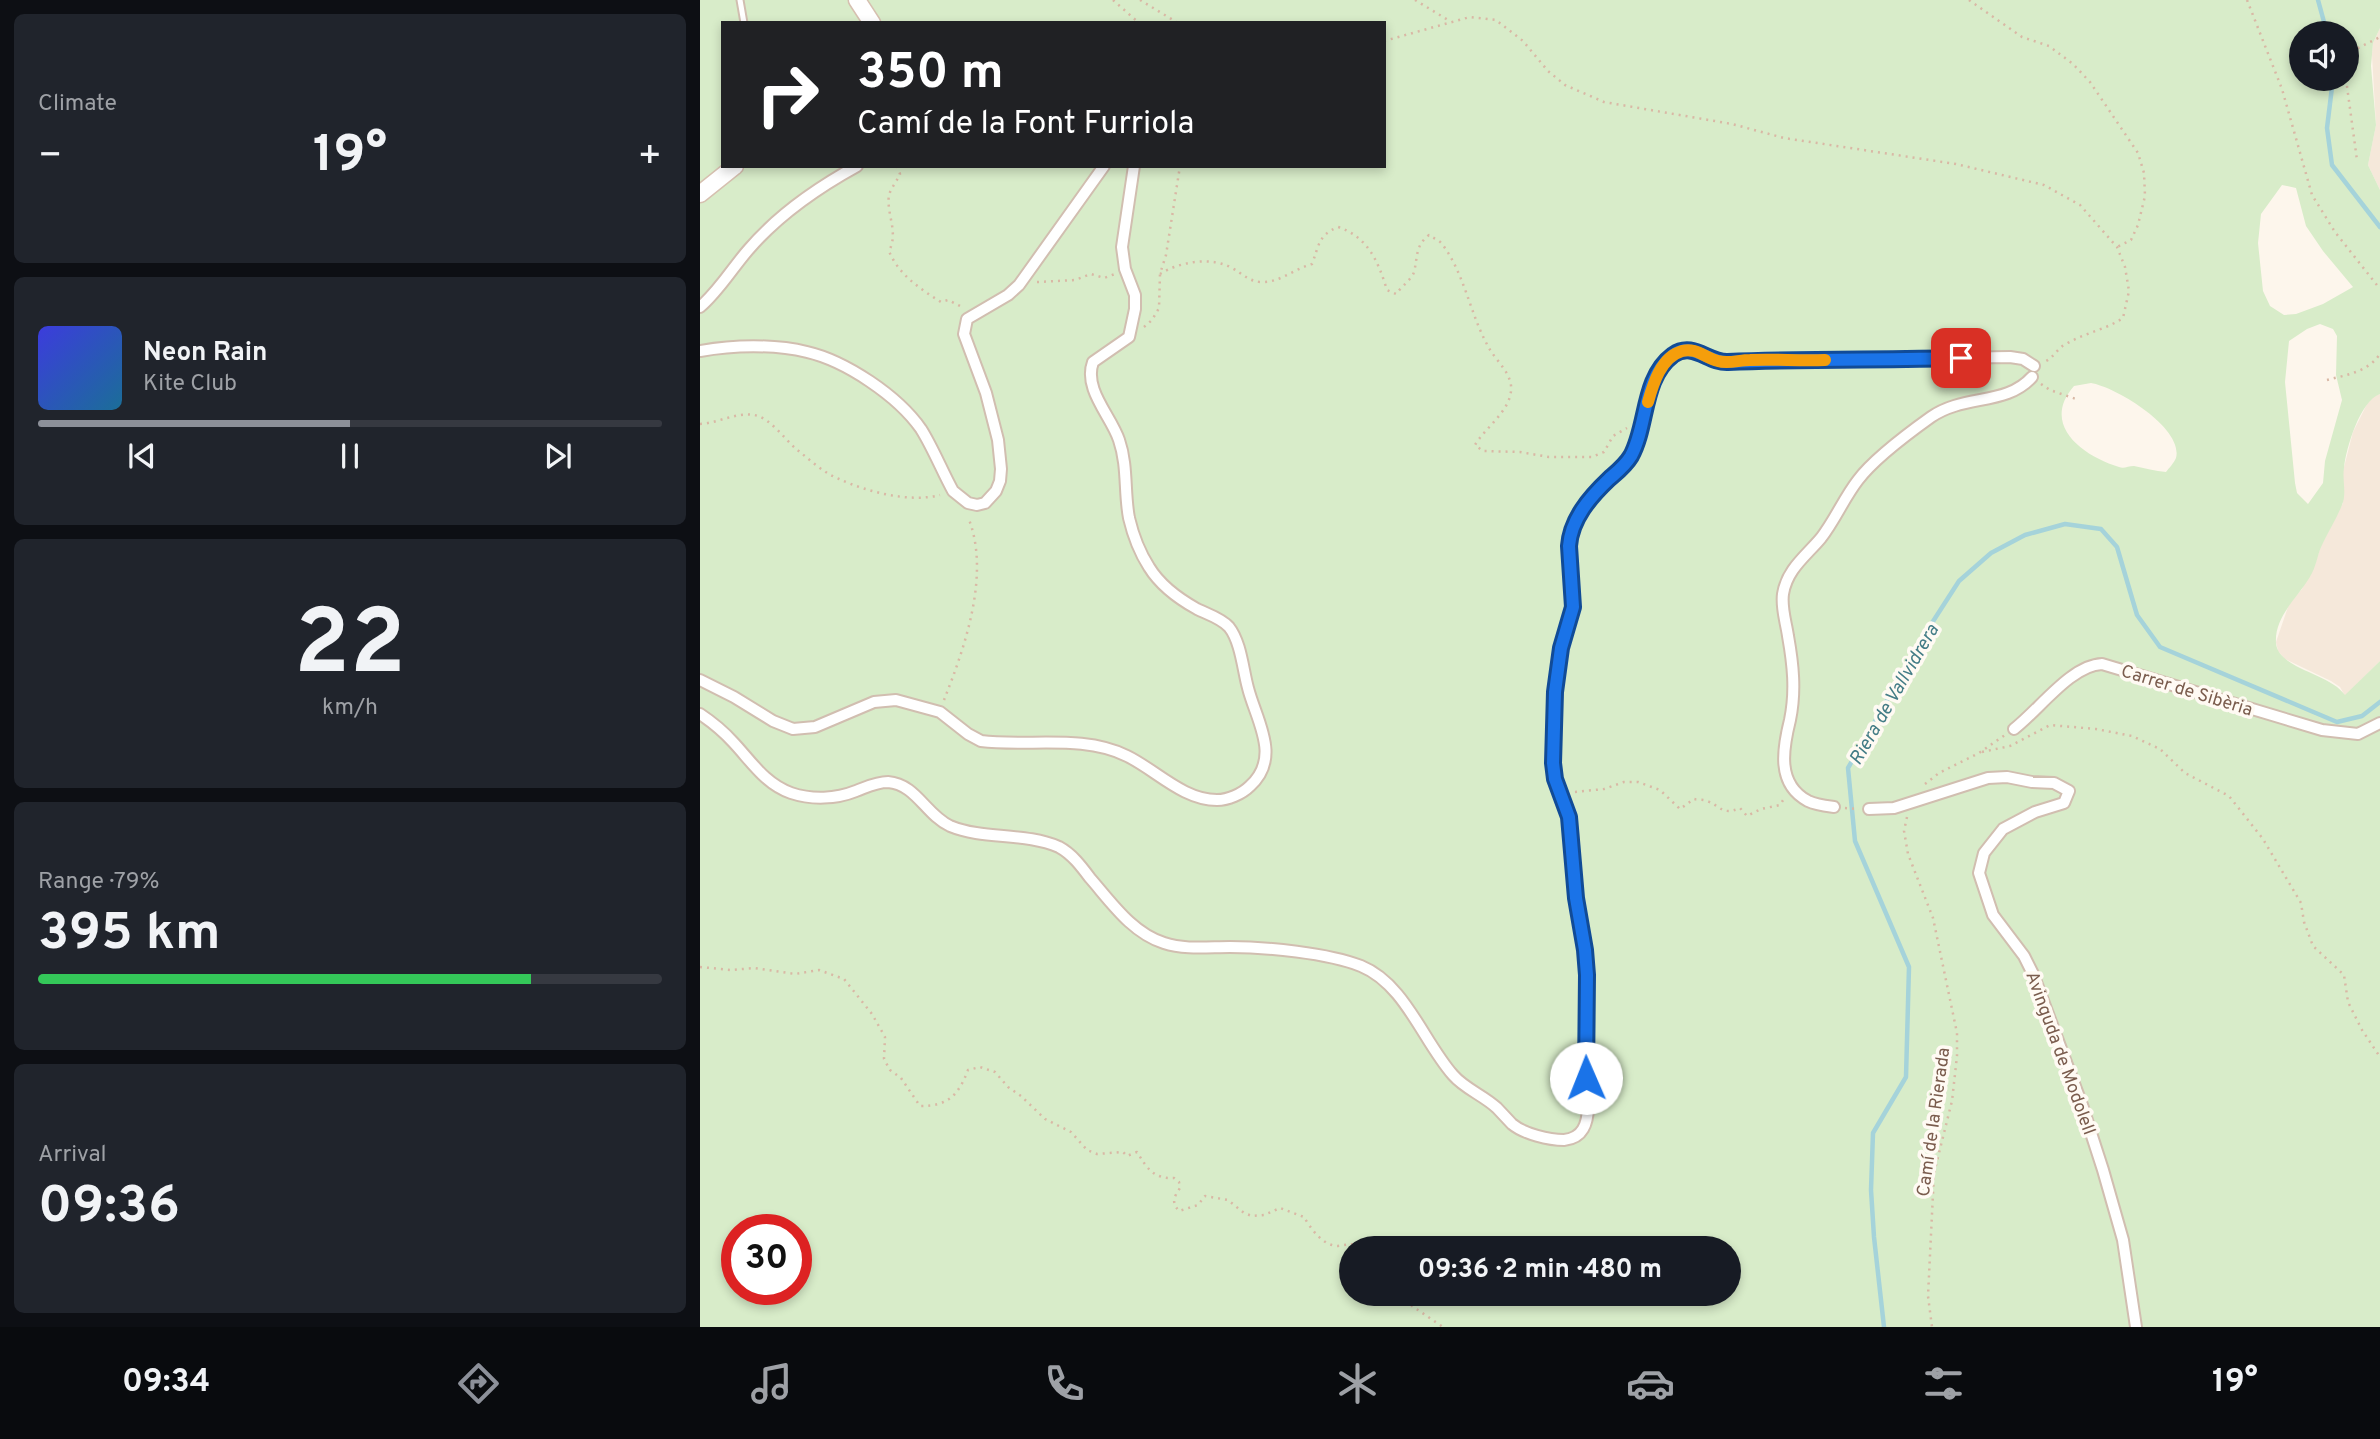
<!DOCTYPE html>
<html lang="en">
<head>
<meta charset="utf-8">
<style>
	:root { --surface:#171b24; --page:#20242c; --text:#f1f3f6; --muted:#9ea1a6; --line:#363941; --accent:#8c9099 }
	body { margin:0; font-family:Overpass,sans-serif; background:var(--page); color:var(--text); height:100vh; display:flex; flex-direction:column; font-size:26px; white-space:nowrap }
	* { box-sizing:border-box; margin:0 }
	p { font-size:23px; color:var(--muted) }
	.icon { flex:none; width:38px; height:38px; fill:none; stroke:currentColor; stroke-width:2; stroke-linecap:round; stroke-linejoin:round }
	.map { position:relative; flex:1; overflow:hidden }
	.details { display:flex; flex-direction:column; gap:14px; padding:14px; background:#0d0f14; width:700px }
	.details>* { flex:none }
	.top-card { position:absolute; left:21px; top:21px; width:665px; height:147px; border-radius:0px; box-shadow:0 4px 10px #0003; background:#202124; color:#fff; overflow:hidden }
	.buttons { position:absolute; left:1589px; top:21px; display:grid; gap:14px }
	.buttons a { display:grid; place-items:center; width:70px; height:70px; border-radius:50%; background:var(--surface); box-shadow:0 4px 10px #0003; font-size:35px }
	.speed { position:absolute; left:21px; top:1214px; display:flex; gap:14px; font-size:35px; font-weight:700; text-align:center }
	.speed>* { display:grid; place-content:center; width:91px; height:91px; border-radius:50%; background:var(--surface); box-shadow:0 4px 10px #0003; line-height:1 }
	.speed .limit { border:10px solid #d22; background:#fff; color:#111 }
	.pin { position:absolute; display:grid; place-items:center; width:60px; height:60px; color:#fff; margin:-30px; border-radius:14px; box-shadow:0 4px 10px #0006 }
	.me { position:absolute; width:77px; margin:-38px; rotate:359deg; stroke-linejoin:round; filter:drop-shadow(0 0 5px #0008) }
	.turn { display:flex; align-items:center; gap:24px; height:147px; padding:0 21px; font-size:32px }
	.turn .icon { width:91px; height:91px; stroke-width:2.5 }
	.turn b { display:block; font-size:49px; line-height:60px }
	.big { font-size:52px; font-weight:700; line-height:1.1 }
	.details .card { flex:1; display:flex; flex-direction:column; justify-content:center; gap:10px; min-width:0; padding:0 24px; border-radius:10px; background:var(--page) }
	.details .dial { align-items:center; gap:0 }
	.dial b { font-size:91px; line-height:1 }
	.song { display:flex; align-items:center; gap:21px }
	.cover { width:84px; height:84px; border-radius:10px; background:linear-gradient(135deg,hsl(240 70% 55%),hsl(200 70% 35%)) }
	.played { height:7px; border-radius:4px; background:linear-gradient(90deg,var(--accent) 50%,var(--line) 50%) }
	.keys { display:flex; justify-content:space-around; direction:ltr }
	.heat { display:flex; justify-content:space-between; align-items:center; font-size:38px; direction:ltr }
	.charge { height:10px; border-radius:5px; background:linear-gradient(90deg,#34c759 79%,var(--line) 0) }
	.trip { position:absolute; left:639px; top:1236px; width:402px; height:70px; border-radius:35px; background:var(--surface); box-shadow:0 4px 10px #0003; font-weight:700; line-height:70px; text-align:center }
	.tabs { display:flex; height:112px; justify-content:space-around; align-items:center; background:#090b0e; color:var(--muted) }
	.tabs .icon { width:49px; height:49px }
	.tabs .active { color:var(--accent) }
	.tabs b { font-size:32px; color:var(--text) }
	main { display:flex; flex:1; min-height:0 }
	.map>svg:first-child { display:block }
	.residential { fill:#f5e8da }
	.green { fill:#d8ecc9; fill-rule:evenodd }
	.lines { fill:none; stroke-linecap:round; stroke-linejoin:round }
	.stream { stroke:#a5d3da; stroke-width:4.5 }
	.service-casing { stroke:#d1beb0; stroke-width:9 }
	.minor-casing { stroke:#d1beb0; stroke-width:14 }
	.secondary-casing { stroke:#d6c0b0; stroke-width:19 }
	.path { stroke:#d9b8a5; stroke-width:2.5; stroke-dasharray:2 5; stroke-linecap:butt }
	.service { stroke:#fff; stroke-width:5 }
	.minor { stroke:#fff; stroke-width:10 }
	.secondary { stroke:#fff; stroke-width:16 }
	.route-casing { stroke:#114b97; stroke-width:18 }
	.route { stroke:#1a73e8; stroke-width:12 }
	.slow { stroke:#f59e0b; stroke-width:12 }
	.labels { text-anchor:middle; stroke-width:7; stroke-linejoin:round; paint-order:stroke }
	.street-label { font-size:18px; fill:#7a5c4d; stroke:#fffaf3 }
	.water-label { font-size:19px; font-style:italic; fill:#437c86; stroke:#fffaf3 }
</style>
</head>
<body>
<main>
<section class="details">
<div class="card"><p>Climate</p>
<div class="heat"><a>−</a><b class="big">19°</b><a>+</a></div>
</div>
<div class="card">
<div class="song"><i class="cover"></i><div><b>Neon Rain</b><p>Kite Club</p></div></div>
<div class="played"></div>
<div class="keys"><svg class="icon" aria-label="previous" viewBox="0 0 24 24"><path d="M18 5L8 12l10 7zM5 5v14"/></svg><svg class="icon" aria-label="pause" viewBox="0 0 24 24"><path d="M8 5v14M16 5v14"/></svg><svg class="icon" aria-label="next" viewBox="0 0 24 24"><path d="M6 5l10 7-10 7zM19 5v14"/></svg></div>
</div>
<div class="card dial"><b>22</b><p>km/h</p></div>
<div class="card"><p>Range · 79%</p><b class="big">395 km</b><div class="charge"></div></div>
<div class="card"><p>Arrival</p><b class="big">09:36</b></div>
</section>
<div class="map">
<svg width="1680" height="1327" viewBox="0 0 1680 1327">
	<rect width="100%" height="100%" fill="#fdf6ec"/>
	<!-- residential -->
	<g class="residential">
		<polygon points="1680,28 1680,190 1668,165 1676,125 1672,55 1673,43"/>
		<polygon points="1680,394 1680,661 1645,696 1640,687 1631,681 1585,659 1578,651 1576,642 1589,604 1602,589 1615,564 1621,546 1643,503 1643,471 1653,432 1667,404 1674,396"/>
	</g>
	<!-- green -->
	<path class="green" d="M0 0H1680V28L1673 43 1671 66 1676 125 1668 165 1680 190V394C1660 401 1646 448 1644 468 1642 480 1647 493 1642 505 1637 518 1629 530 1623 543 1618 552 1617 563 1612 573 1601 595 1574 615 1576 643 1578 669 1630 673 1645 695L1680 661V1327H0ZM23 23H684V166H23ZM1601 33H1647V79H1601ZM1582 185 1596 188 1606 226 1623 251 1653 287 1623 304 1596 314 1584 315 1570 306 1563 291 1558 243 1561 214ZM1620 324 1633 329 1637 336 1636 375 1642 400 1625 461 1623 483 1608 504 1597 493 1595 483 1585 382 1589 341 1607 329ZM1391 383C1416 387 1484 428 1476 458 1474 463 1469 468 1466 472 1455 471 1445 468 1434 466 1428 466 1424 469 1419 467 1383 456 1340 425 1374 386ZM37 1230H96V1290H37ZM651 1248H1029V1293H651Z"/>
	<g class="lines">
		<!-- stream -->
		<g class="stream">
			<polyline points="1618,0 1627,33"/>
			<polyline points="1633,79 1627,128 1632,165 1680,227"/>
			<polyline points="1184,1327 1174,1237 1171,1190 1173,1133 1206,1077 1209,967 1155,841 1148,768 1230,626 1259,581 1291,553 1325,535 1365,524 1401,529 1417,547 1437,615 1460,647 1637,722 1662,716 1680,702"/>
		</g>
		<!-- service casing -->
		<g class="service-casing">
			<polyline id="service" points="40,0 44,23"/>
		</g>
		<!-- minor casing -->
		<g class="minor-casing">
			<g id="minor">
				<path d="M0 307C19 291 33 267 49 249 79 214 117 188 157 166"/>
				<path d="M0 351C33 345 74 344 107 352 146 361 198 396 221 429 233 448 242 471 253 491L268 503 277 505 285 503 296 491 300 481 301 469 298 440 286 393 264 334 267 319 308 295 319 285 404 166"/>
				<path d="M0 680 34 697 73 721 93 729 115 727 174 702 196 700 240 712 268 734 281 741C328 747 383 734 427 756 456 770 483 800 517 800 528 800 542 794 550 786 582 757 556 720 548 688 543 670 541 642 529 627 521 618 507 614 497 609 479 599 460 585 449 567 440 553 433 535 429 518 424 492 428 466 419 440 411 416 383 389 393 362L429 337 435 309V295L425 269 422 247 434 166"/>
				<path d="M0 714C12 722 23 731 33 742 51 761 65 784 91 793 112 800 136 799 156 791 167 787 176 782 188 782 216 784 226 815 250 826 284 840 325 832 359 847 372 854 381 866 390 878 411 902 432 933 464 943 485 950 508 947 530 947 566 947 628 953 661 966 705 984 723 1041 753 1075 765 1089 783 1095 797 1108 798 1109 811 1123 812 1124 824 1134 849 1140 864 1140 873 1139 879 1136 883 1129 893 1112 885 1083 885 1063 884 1034 888 1004 887 975 886 948 880 924 876 898 873 876 874 854 872 832 869 805 853 784 853 757 852 721 854 682 861 646 864 632 872 618 872 604 873 582 865 559 870 537 878 498 918 483 934 449 946 421 947 364 980 352 997 345 1013 363 1032 361 1058 360 1084 361 1110 361 1176 359 1243 358 1310 357L1323 359 1334 366"/>
				<path d="M1314 729C1339 710 1371 665 1402 664L1622 730 1658 734 1680 723"/>
				<path d="M1134 807C1126 806 1116 805 1108 801 1076 784 1083 748 1090 720 1096 691 1093 664 1088 636 1086 622 1081 608 1083 594 1087 569 1106 556 1121 538 1135 520 1144 498 1158 480 1173 460 1210 432 1231 417 1264 394 1306 406 1332 377"/>
				<polyline points="1169,809 1194,808 1288,778 1307,777 1332,782 1354,783 1369,791 1364,803 1335,812 1303,829 1284,853 1279,873 1293,915 1324,956 1333,974 1382,1105 1403,1170 1423,1240 1436,1327"/>
			</g>
		</g>
		<!-- secondary casing -->
		<g class="secondary-casing">
			<g id="secondary">
				<polyline points="157,0 172,23"/>
				<polyline points="0,194 35,166"/>
			</g>
		</g>
		<!-- path -->
		<g class="path">
			<polyline points="413,0 439,23"/>
			<polyline points="440,0 478,23"/>
			<polyline points="715,0 748,20"/>
			<polyline points="1269,0 1322,37 1349,46 1373,64 1390,82 1438,153 1444,173 1445,196 1438,225 1431,240 1417,247"/>
			<polyline points="1547,0 1582,89 1612,195 1635,232 1680,289"/>
			<path d="M684 41 770 17 796 20 823 41 848 71 865 85 904 102 1032 124 1084 138 1256 164 1344 185 1380 205 1417 247 1425 267 1429 291 1423 318C1405 330 1384 333 1366 344 1357 348 1354 358 1344 362"/>
			<polyline points="1647,57 1654,50 1680,37"/>
			<polyline points="1646,79 1657,160"/>
			<path d="M197 166 200 174C197 181 191 188 189 195 186 214 199 232 189 251 198 274 220 289 241 302L248 300 262 307"/>
			<path d="M460 274C479 262 511 256 532 268 543 274 548 281 561 282 579 283 594 269 612 264 619 246 618 235 638 227 668 237 678 261 687 290L696 294C701 287 712 279 714 272 718 256 715 246 729 235 733 238 739 240 742 244 765 274 770 315 789 348 796 361 813 374 811 391 809 412 785 428 775 445L783 451 820 452 849 457H892L904 452 913 436 927 428"/>
			<polyline points="337,282 375,280 391,274 404,278 415,274"/>
			<polyline points="444,327 452,320 459,308 460,274 466,255 480,166"/>
			<path d="M1627 380C1646 375 1668 372 1680 354"/>
			<polyline points="1341,384 1350,390 1376,399"/>
			<path d="M0 424C19 423 40 410 58 416 72 421 84 438 95 448 109 459 122 472 139 479 168 492 209 503 240 495"/>
			<path d="M244 700C265 647 291 573 268 517"/>
			<polyline points="1282,752 1310,746 1350,725 1396,729 1432,736 1460,749 1485,773 1529,796 1563,839 1601,903 1604,922 1613,946 1644,975 1648,1002 1662,1030 1680,1057"/>
			<polyline points="1225,784 1239,773 1279,753 1305,735"/>
			<path d="M875 792 904 789 924 782H938L960 790 980 809 994 799C998 800 1003 799 1007 801 1021 806 1022 816 1040 808L1047 816 1061 809 1080 805 1085 797"/>
			<polyline points="1145,808 1159,809"/>
			<polyline points="1207,817 1204,831 1208,854 1233,918 1257,1033 1257,1056 1252,1101 1234,1173 1228,1296 1232,1327"/>
			<path d="M0 967 31 970 54 968 95 974 119 970 144 979 172 1014 185 1037 184 1059 190 1070 201 1078 220 1106C248 1106 258 1096 268 1070L280 1067 295 1072 308 1087 321 1096 345 1119 371 1132 387 1150 397 1154 423 1152 427 1156 437 1152C447 1168 453 1179 474 1178L479 1182 480 1188C474 1197 471 1202 479 1211L498 1205 505 1196 528 1200 544 1213 552 1216 564 1215 580 1208 604 1217C611 1229 623 1246 638 1246 646 1245 652 1243 661 1245L663 1248"/>
			<polyline points="704,1293 712,1306 743,1327"/>
		</g>
		<!-- service -->
		<use href="#service" class="service"/>
		<!-- minor -->
		<use href="#minor" class="minor"/>
		<!-- secondary -->
		<use href="#secondary" class="secondary"/>
	</g>
	<g class="lines">
		<!-- route casing -->
		<g class="route-casing">
			<path id="route" d="M886 1078 887 975 885 950 876 898 869 817 855 779 853 763 855 692 861 648 873 607 869 546C871 519 890 497 909 479 917 472 925 466 931 456 948 425 942 378 973 355 993 341 1008 363 1028 362 1106 359 1184 360 1261 358"/>
		</g>
		<!-- route -->
		<use href="#route" class="route"/>
		<!-- slow -->
		<path class="slow" d="M948 402C953 384 961 357 982 351 996 347 1005 358 1018 361 1028 364 1039 360 1050 360 1075 359 1100 361 1125 360"/>
	</g>
	<g class="labels">
		<!-- street labels -->
		<g class="street-label">
			<text transform="translate(1487 690) rotate(17)" y="6">Carrer de Sibèria</text>
			<text transform="translate(1361 1053) rotate(70)" y="6">Avinguda de Modolell</text>
			<text transform="translate(1233 1122) rotate(-82)" y="6">Camí de la Rierada</text>
		</g>
		<!-- water labels -->
		<g class="water-label">
			<text transform="translate(1193 694) rotate(-60)" y="7">Riera de Vallvidrera</text>
		</g>
	</g>
</svg>
<div class="buttons">
<a><svg class="icon" aria-label="sound" viewBox="0 0 24 24"><path d="M4 9h4l5-4v14l-5-4H4zM17 9q2 3 0 6"/></svg></a>
</div>
<div class="speed"><div class="limit">30</div></div>
<div class="pin" style="left:1261px;top:358px;background:#d93025"><svg class="icon" aria-label="arrive" viewBox="0 0 24 24"><path d="M6 21V4h12l-3 4 3 4H6"/></svg></div>
<svg class="me" style="left:886px;top:1078px" viewBox="-20 -20 40 40"><circle r="19" fill="#fff"/><path d="M0-13L10 11 0 6-10 11z" fill="#1a73e8"/></svg>
<div class="trip">09:36 · 2 min · 480 m</div>
<div class="top-card">
<div class="turn"><svg class="icon" aria-label="right" viewBox="0 0 24 24"><path d="M7 20v-9h11M14 6l5 5-5 5"/></svg><div><b>350 m</b>Camí de la Font Furriola</div></div>
</div>
</div>
</main>
<nav class="tabs">
<b>09:34</b>
<svg class="icon active" aria-label="directions" viewBox="0 0 24 24"><path d="M12 3l9 9-9 9-9-9zM9 14v-3h6M13 9l2 2-2 2"/></svg>
<svg class="icon" aria-label="music" viewBox="0 0 24 24"><path d="M9 18V5l10-2v13"/><circle cx="6" cy="18" r="3"/><circle cx="16" cy="16" r="3"/></svg>
<svg class="icon" aria-label="phone" viewBox="0 0 24 24"><path d="M5 4h4l2 5-3 2q2 4 5 5l2-3 5 2v4C11 20 4 13 5 4z"/></svg>
<svg class="icon" aria-label="climate" viewBox="0 0 24 24"><path d="M12 3v18M4 7l16 10M4 17L20 7"/></svg>
<svg class="icon" aria-label="car" viewBox="0 0 24 24"><path d="M5 17H2v-5l4-1 3-4h7l3 4 3 1v5h-3M9 17h6M6 11h13"/><circle cx="7" cy="17" r="2"/><circle cx="17" cy="17" r="2"/></svg>
<svg class="icon" aria-label="filters" viewBox="0 0 24 24"><path d="M4 7h16M4 17h16"/><circle cx="9" cy="7" r="2"/><circle cx="15" cy="17" r="2"/></svg>
<b>19°</b>
</nav>
</body>
</html>
